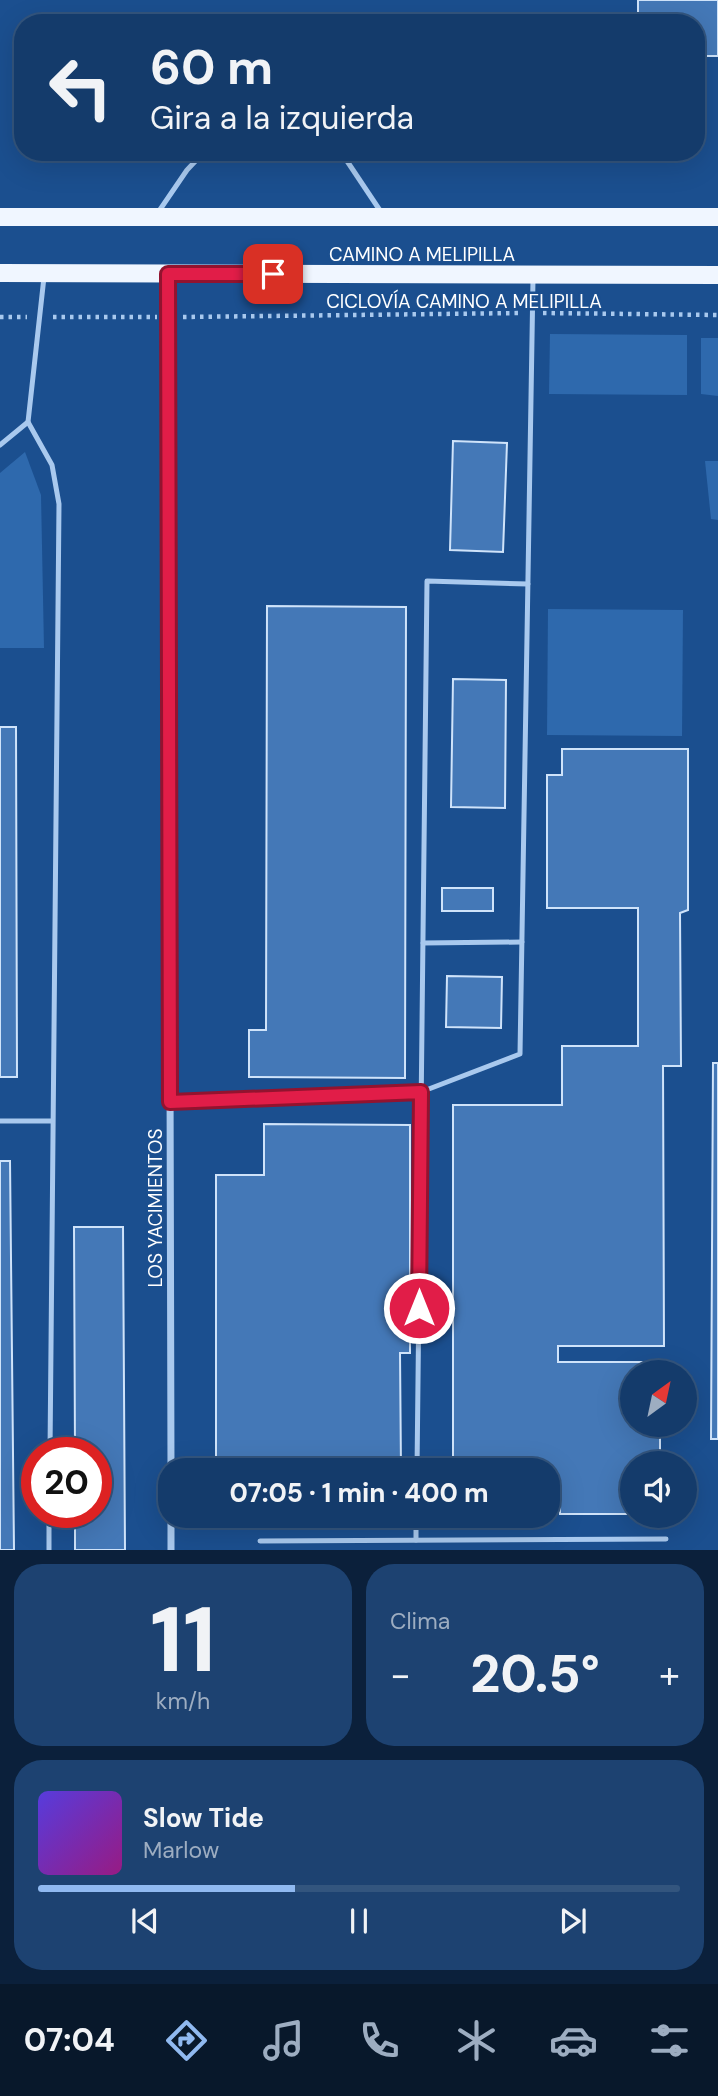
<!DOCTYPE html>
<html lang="es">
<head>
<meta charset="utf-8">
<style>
	:root { --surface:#143b6b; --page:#1d4271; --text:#f1f3f6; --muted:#9dadc1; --line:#33557e; --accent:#90b9f0 }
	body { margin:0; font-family:"DM Sans",sans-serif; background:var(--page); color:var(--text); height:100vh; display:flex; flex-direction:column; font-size:26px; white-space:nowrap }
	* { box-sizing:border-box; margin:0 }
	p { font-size:23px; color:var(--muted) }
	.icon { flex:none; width:38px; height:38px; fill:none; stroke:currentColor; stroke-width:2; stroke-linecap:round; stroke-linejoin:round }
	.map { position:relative; height:1550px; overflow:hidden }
	.panel { display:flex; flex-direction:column; gap:14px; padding:14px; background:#0b203b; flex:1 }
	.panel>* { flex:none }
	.top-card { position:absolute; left:14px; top:14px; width:691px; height:147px; border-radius:28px; box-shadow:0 7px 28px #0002,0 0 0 2px var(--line); background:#143b6b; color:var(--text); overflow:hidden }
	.needle { width:46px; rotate:33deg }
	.buttons { position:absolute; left:620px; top:1360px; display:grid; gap:14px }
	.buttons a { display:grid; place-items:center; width:77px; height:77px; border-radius:50%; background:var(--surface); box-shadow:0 7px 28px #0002,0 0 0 2px var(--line); font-size:35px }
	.speed { position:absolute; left:21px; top:1437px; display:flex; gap:14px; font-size:35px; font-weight:700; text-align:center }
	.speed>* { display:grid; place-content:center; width:91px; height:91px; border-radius:50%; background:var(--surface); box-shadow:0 7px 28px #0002,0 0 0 2px var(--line); line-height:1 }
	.speed .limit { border:10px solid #d22; background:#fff; color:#111 }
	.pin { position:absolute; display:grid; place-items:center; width:60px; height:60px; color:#fff; margin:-30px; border-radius:14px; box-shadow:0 4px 10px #0006 }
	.me { position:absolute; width:77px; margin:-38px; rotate:0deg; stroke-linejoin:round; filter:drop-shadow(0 0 5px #0008) }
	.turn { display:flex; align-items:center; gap:24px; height:147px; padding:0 21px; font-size:32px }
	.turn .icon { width:91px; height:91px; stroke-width:2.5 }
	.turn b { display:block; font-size:49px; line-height:60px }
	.big { font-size:52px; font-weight:800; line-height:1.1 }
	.panel .card { flex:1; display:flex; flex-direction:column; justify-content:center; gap:10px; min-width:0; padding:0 24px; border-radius:28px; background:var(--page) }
	.panel .dial { align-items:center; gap:0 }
	.dial b { font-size:91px; line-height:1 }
	.song { display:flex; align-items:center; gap:21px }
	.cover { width:84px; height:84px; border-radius:10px; background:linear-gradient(135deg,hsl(250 70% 55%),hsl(310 70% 35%)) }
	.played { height:7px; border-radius:4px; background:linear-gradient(90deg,var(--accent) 40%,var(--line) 40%) }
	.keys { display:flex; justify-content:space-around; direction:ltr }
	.heat { display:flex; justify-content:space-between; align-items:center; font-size:38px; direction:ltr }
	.panel .tiles { flex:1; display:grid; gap:14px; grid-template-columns:1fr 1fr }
	.card:last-child { grid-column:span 2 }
	.trip { position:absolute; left:158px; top:1458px; width:402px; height:70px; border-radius:28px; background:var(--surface); box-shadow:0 7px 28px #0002,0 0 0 2px var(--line); font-weight:800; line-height:70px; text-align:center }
	.tab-bar { display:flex; height:112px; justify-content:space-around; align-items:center; background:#08182b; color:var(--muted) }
	.tab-bar .icon { width:49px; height:49px }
	.tab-bar .selected { color:var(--accent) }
	.tab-bar b { font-size:32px; color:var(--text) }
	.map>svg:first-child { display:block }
	.green { fill:#2e69ad }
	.building { fill:#4478b7; stroke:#cfe3fa; stroke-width:2 }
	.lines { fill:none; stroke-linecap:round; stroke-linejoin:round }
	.path { stroke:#a9c9ee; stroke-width:4.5; stroke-dasharray:3.5 5; stroke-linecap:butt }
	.service { stroke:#a9c9ee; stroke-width:5 }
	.minor { stroke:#a9c9ee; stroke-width:7 }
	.primary { stroke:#f0f6ff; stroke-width:18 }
	.route-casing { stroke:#92132f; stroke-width:18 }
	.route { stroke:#e11d48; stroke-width:12 }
	.labels { text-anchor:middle; stroke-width:5; stroke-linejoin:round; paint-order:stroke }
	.street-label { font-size:19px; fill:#fff; stroke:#1b4f8f }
</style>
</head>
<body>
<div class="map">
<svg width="718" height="1550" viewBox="0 0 718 1550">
	<rect width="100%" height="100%" fill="#1b4f8f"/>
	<!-- green -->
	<g class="green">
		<polygon points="550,334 687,335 687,395 549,394"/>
		<polygon points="701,338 718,338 718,396 701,394"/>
		<polygon points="25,452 41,495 44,648 0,648 0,473"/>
		<polygon points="705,461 718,461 718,520 711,519"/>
		<polygon points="548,609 683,610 682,736 547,735"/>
	</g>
	<!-- building -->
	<g class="building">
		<polygon points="638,0 718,0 718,56 696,56 696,23 638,23"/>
		<polygon points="269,152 310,152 311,161 270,162"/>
		<polygon points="453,441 507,443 503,552 450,550"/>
		<polygon points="267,606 406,607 405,1078 249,1077 249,1030 266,1030"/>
		<polygon points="453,679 506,680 505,808 451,807"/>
		<polygon points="0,727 16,727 17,1077 0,1077"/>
		<polygon points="562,749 688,749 688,910 680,913 681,1066 663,1066 664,1346 558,1346 558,1362 660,1362 660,1372 632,1372 632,1424 660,1424 660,1463 632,1463 632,1514 560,1514 559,1479 548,1479 548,1470 453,1470 453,1105 562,1105 562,1046 638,1046 638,908 547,908 547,775 562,775"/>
		<rect x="442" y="888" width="51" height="23"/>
		<polygon points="447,976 502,977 501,1028 446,1027"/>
		<polygon points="713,1063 718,1063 718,1439 711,1439"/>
		<polygon points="264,1124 410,1125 410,1353 400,1353 401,1470 216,1470 216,1175 264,1175"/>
		<polygon points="0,1161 10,1161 14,1550 0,1550"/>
		<polygon points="74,1227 123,1227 125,1550 75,1550 75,1512 96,1512 96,1452 75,1452"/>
	</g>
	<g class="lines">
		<!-- path -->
		<g class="path">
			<polyline points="543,313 718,315"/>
			<polyline points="0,317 27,317"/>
			<polyline points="53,317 157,317"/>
			<polyline points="183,317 521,313"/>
		</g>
		<!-- service -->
		<g class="service">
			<polyline points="341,152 381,212"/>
			<polyline points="157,214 187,170 204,152"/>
			<polyline points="44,277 28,422 52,465 59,504 50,1452"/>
			<polyline points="0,445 28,422"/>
			<polyline points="423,943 522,942"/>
			<polyline points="170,1102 421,1092 520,1054 533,279"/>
			<polyline points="0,1121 52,1121"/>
			<polyline points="417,1470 427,581 528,584"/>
			<polyline points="416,1540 416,1516"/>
			<polyline points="260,1541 666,1539"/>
			<polyline points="49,1550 49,1512"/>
		</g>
		<!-- minor -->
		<g class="minor">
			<polyline points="168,274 171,1470"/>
			<polyline points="171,1516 171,1550"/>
		</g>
		<!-- primary -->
		<g class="primary">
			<polyline points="0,217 718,217"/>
			<polyline points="0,273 718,275"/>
		</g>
	</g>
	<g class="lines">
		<!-- route casing -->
		<g class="route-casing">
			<polyline id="route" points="273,274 168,274 170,1102 421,1092 419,1308"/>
		</g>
		<!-- route -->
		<use href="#route" class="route"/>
	</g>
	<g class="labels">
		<!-- street labels -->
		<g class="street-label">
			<text x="422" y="261">CAMINO A MELIPILLA</text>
			<text x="464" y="308">CICLOVÍA CAMINO A MELIPILLA</text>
			<text transform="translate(155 1208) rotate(-90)" y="7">LOS YACIMIENTOS</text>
		</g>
	</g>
</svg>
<div class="buttons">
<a><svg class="needle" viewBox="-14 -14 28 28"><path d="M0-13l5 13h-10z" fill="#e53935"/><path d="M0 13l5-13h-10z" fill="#9dadc1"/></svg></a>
<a><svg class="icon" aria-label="sound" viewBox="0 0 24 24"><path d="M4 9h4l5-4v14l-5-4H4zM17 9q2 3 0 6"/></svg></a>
</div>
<div class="speed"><div class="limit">20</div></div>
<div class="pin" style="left:273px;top:274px;background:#d93025"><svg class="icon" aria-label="arrive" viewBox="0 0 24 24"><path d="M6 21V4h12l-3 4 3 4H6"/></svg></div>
<svg class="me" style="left:419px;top:1308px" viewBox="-20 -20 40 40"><circle r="17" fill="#e11d48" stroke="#fff" stroke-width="3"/><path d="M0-11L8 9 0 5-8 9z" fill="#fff"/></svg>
<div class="trip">07:05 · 1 min · 400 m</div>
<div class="top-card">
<div class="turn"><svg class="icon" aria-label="left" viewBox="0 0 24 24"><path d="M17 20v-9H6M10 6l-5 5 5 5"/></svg><div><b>60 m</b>Gira a la izquierda</div></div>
</div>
</div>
<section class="panel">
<div class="tiles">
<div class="card dial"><b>11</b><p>km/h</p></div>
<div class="card"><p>Clima</p>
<div class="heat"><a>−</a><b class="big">20.5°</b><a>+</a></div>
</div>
<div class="card">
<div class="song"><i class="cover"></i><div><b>Slow Tide</b><p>Marlow</p></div></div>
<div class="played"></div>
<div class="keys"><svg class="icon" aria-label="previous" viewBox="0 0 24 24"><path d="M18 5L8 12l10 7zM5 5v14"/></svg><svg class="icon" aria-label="pause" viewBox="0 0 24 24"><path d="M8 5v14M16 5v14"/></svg><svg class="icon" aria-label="next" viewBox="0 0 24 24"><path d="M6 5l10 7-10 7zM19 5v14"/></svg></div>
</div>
</div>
</section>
<nav class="tab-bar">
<b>07:04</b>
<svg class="icon selected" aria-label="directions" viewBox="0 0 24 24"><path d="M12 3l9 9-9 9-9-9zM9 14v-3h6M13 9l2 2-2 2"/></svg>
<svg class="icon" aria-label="music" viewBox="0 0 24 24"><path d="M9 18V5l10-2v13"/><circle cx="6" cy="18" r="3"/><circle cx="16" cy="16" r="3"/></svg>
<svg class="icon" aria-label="phone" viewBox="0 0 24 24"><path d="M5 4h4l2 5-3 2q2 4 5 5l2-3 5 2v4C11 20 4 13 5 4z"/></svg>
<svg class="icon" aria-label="climate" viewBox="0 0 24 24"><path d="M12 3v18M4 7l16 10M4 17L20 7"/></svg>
<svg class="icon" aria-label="car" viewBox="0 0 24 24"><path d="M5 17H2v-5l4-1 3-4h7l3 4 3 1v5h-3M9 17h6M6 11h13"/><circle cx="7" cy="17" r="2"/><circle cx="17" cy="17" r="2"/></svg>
<svg class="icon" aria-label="filters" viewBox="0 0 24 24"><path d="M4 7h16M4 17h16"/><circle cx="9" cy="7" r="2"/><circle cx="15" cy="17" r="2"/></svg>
</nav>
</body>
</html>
